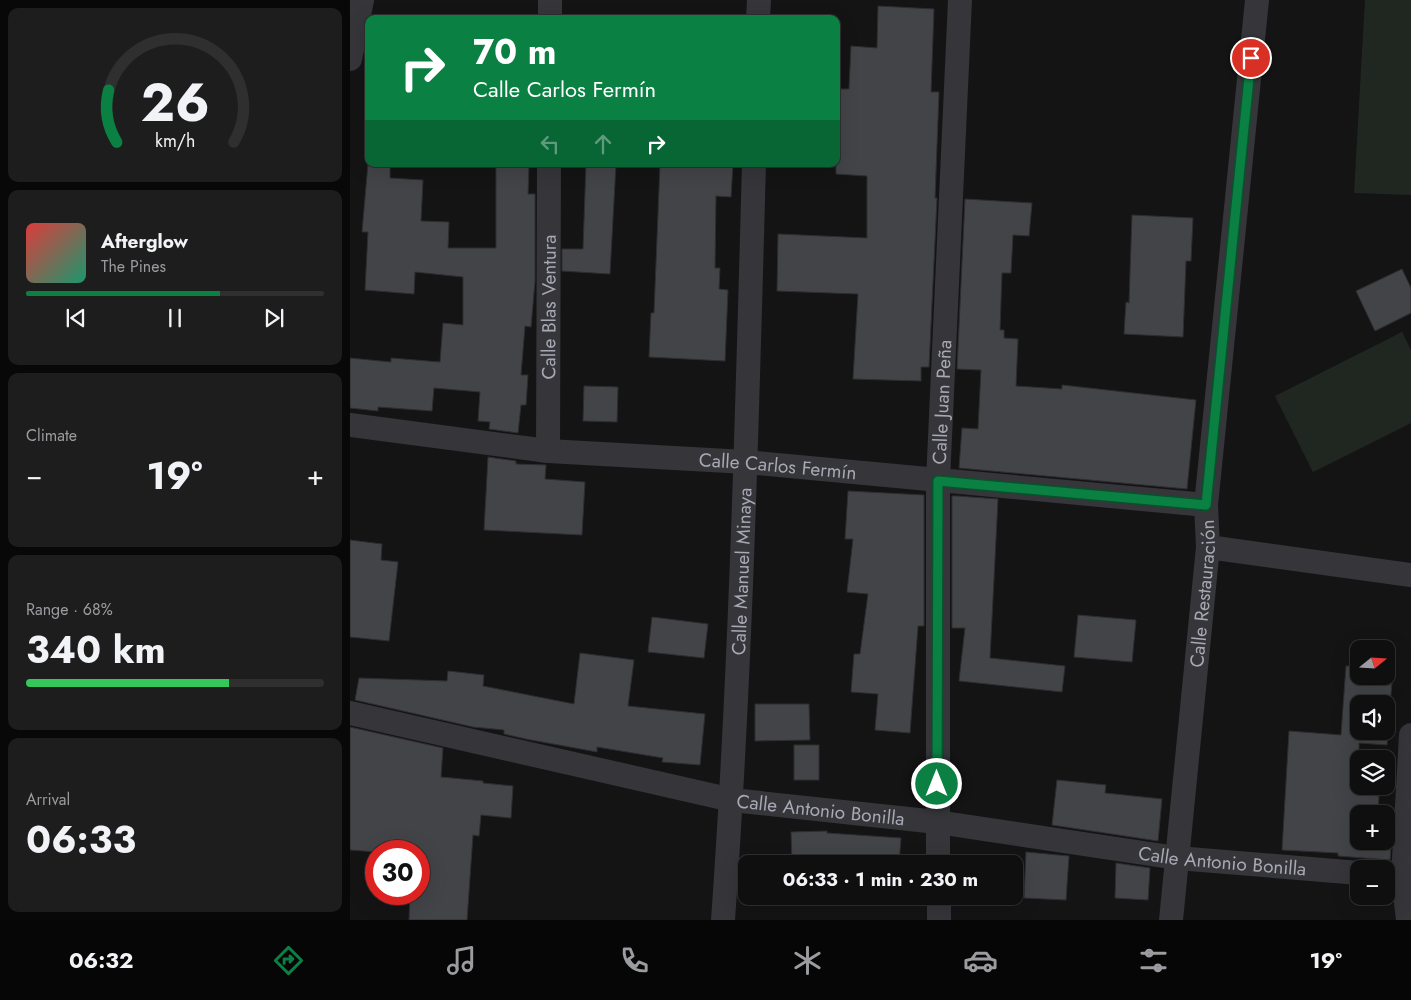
<!DOCTYPE html>
<html lang="en">
<head>
<meta charset="utf-8">
<style>
	:root { --surface:#0f0f10; --page:#1d1d1e; --text:#f1f3f6; --muted:#9b9c9f; --line:#2f2f30; --accent:#0b8043 }
	body { margin:0; font-family:Jost,sans-serif; background:var(--page); color:var(--text); height:100vh; display:flex; flex-direction:column; font-size:19px; white-space:nowrap }
	* { box-sizing:border-box; margin:0 }
	p { font-size:16px; color:var(--muted) }
	.icon { flex:none; width:28px; height:28px; fill:none; stroke:currentColor; stroke-width:2; stroke-linecap:round; stroke-linejoin:round }
	.map { position:relative; flex:1; overflow:hidden }
	.details { display:flex; flex-direction:column; gap:8px; padding:8px; background:#080809; width:350px }
	.details>* { flex:none }
	.hud { position:absolute; left:15px; top:15px; width:475px; height:152px; border-radius:10px; box-shadow:0 5px 20px #0002,0 0 0 1px var(--line); background:#0b8043; color:#fff; overflow:hidden }
	.needle { width:32px; rotate:72deg }
	.tools { position:absolute; left:1000px; top:640px; display:grid; gap:10px }
	.tools a { display:grid; place-items:center; width:45px; height:45px; border-radius:10px; background:var(--surface); box-shadow:0 5px 20px #0002,0 0 0 1px var(--line); font-size:25px }
	.speed { position:absolute; left:15px; top:840px; display:flex; gap:10px; font-size:25px; font-weight:700; text-align:center }
	.speed>* { display:grid; place-content:center; width:65px; height:65px; border-radius:50%; background:var(--surface); box-shadow:0 5px 20px #0002,0 0 0 1px var(--line); line-height:1 }
	.speed .limit { border:8px solid #d22; background:#fff; color:#111 }
	.pin { position:absolute; display:grid; place-items:center; width:42px; height:42px; color:#fff; margin:-21px; border:2px solid #fff; border-radius:50%; box-shadow:0 1px 5px #0007 }
	.me { position:absolute; width:55px; margin:-28px; rotate:0deg; stroke-linejoin:round; filter:drop-shadow(0 0 4px #0008) }
	.turn { display:flex; align-items:center; gap:18px; height:105px; padding:0 25px; font-size:22px }
	.turn .icon { width:65px; height:65px; stroke-width:2.5 }
	.turn b { display:block; font-size:35px; line-height:42px }
	.lanes { display:flex; align-items:center; height:48px; padding:0 25px; background:#0003; justify-content:center; gap:25px; direction:ltr }
	.lanes .off { opacity:.35 }
	.big { font-size:38px; font-weight:700; line-height:1.1 }
	.details .widget { flex:1; display:flex; flex-direction:column; justify-content:center; gap:8px; min-width:0; padding:0 18px; border-radius:10px; background:var(--page) }
	.details .dial { align-items:center; gap:0 }
	.dial svg { height:130px; overflow:visible; fill:none; stroke:var(--line); stroke-width:7; stroke-linecap:round; text-anchor:middle }
	.dial text { fill:var(--text); stroke:none }
	.song { display:flex; align-items:center; gap:15px }
	.cover { width:60px; height:60px; border-radius:8px; background:linear-gradient(135deg,hsl(0 70% 55%),hsl(160 70% 35%)) }
	.played { height:5px; border-radius:2px; background:linear-gradient(90deg,var(--accent) 65%,var(--line) 65%) }
	.keys { display:flex; justify-content:space-around; direction:ltr }
	.heat { display:flex; justify-content:space-between; align-items:center; font-size:28px; direction:ltr }
	.charge { height:8px; border-radius:4px; background:linear-gradient(90deg,#34c759 68%,var(--line) 0) }
	.trip { position:absolute; left:388px; top:855px; width:285px; height:50px; border-radius:10px; background:var(--surface); box-shadow:0 5px 20px #0002,0 0 0 1px var(--line); font-weight:700; line-height:50px; text-align:center }
	.menu { display:flex; height:80px; justify-content:space-around; align-items:center; background:#060606; color:var(--muted) }
	.menu .icon { width:35px; height:35px }
	.menu .active { color:var(--accent) }
	.menu b { font-size:22px; color:var(--text) }
	main { display:flex; flex:1; min-height:0 }
	.map>svg:first-child { display:block }
	.green { fill:#202721 }
	.building { fill:#434448; stroke:#2e2e31; fill-rule:evenodd }
	.lines { fill:none; stroke-linecap:round; stroke-linejoin:round }
	.street { stroke:#35353a; stroke-width:24 }
	.route-casing { stroke:#07532c; stroke-width:12 }
	.route { stroke:#0b8043; stroke-width:9 }
	.labels { text-anchor:middle; stroke-width:5; stroke-linejoin:round; paint-order:stroke }
	.street-label { font-size:19px; fill:#a7a9b4; stroke:#0f0f10 }
</style>
</head>
<body>
<main>
<section class="details">
<div class="widget dial"><svg viewBox="0 0 100 80">
<path d="M14 69A42 42 0 1 1 86 69"/>
<path d="M14 69A42 42 0 0 1 9 37" stroke="#0b8043"/>
<text x="50" y="56" font-size="32" font-weight="700">26</text>
<text x="50" y="72" font-size="11">km/h</text>
</svg></div>
<div class="widget">
<div class="song"><i class="cover"></i><div><b>Afterglow</b><p>The Pines</p></div></div>
<div class="played"></div>
<div class="keys"><svg class="icon" aria-label="previous" viewBox="0 0 24 24"><path d="M18 5L8 12l10 7zM5 5v14"/></svg><svg class="icon" aria-label="pause" viewBox="0 0 24 24"><path d="M8 5v14M16 5v14"/></svg><svg class="icon" aria-label="next" viewBox="0 0 24 24"><path d="M6 5l10 7-10 7zM19 5v14"/></svg></div>
</div>
<div class="widget"><p>Climate</p>
<div class="heat"><a>−</a><b class="big">19°</b><a>+</a></div>
</div>
<div class="widget"><p>Range · 68%</p><b class="big">340 km</b><div class="charge"></div></div>
<div class="widget"><p>Arrival</p><b class="big">06:33</b></div>
</section>
<div class="map">
<svg width="1061" height="920" viewBox="0 0 1061 920">
	<rect width="100%" height="100%" fill="#141415"/>
	<!-- green -->
	<g class="green">
		<polygon points="1015,0 1061,0 1061,195 1004,193"/>
		<polygon points="1052,332 1061,350 1061,423 963,472 925,396"/>
	</g>
	<!-- building -->
	<g class="building">
		<polygon points="528,6 584,9 581,92 589,92 585,198 587,198 579,367 571,367 571,381 503,379 508,294 427,291 428,234 517,238 517,176 486,174 486,89 499,89 501,46 527,48"/>
		<polygon points="18,164 40,164 40,178 73,180 71,221 99,222 98,248 146,248 146,164 179,164 178,194 185,194 185,281 181,327 175,326 171,375 178,375 176,405 171,405 168,433 139,429 140,422 128,421 130,392 84,388 82,411 28,407 28,411 0,408 0,358 41,362 41,358 90,362 93,323 113,325 113,277 65,272 64,294 15,290 18,232 12,232"/>
		<polygon points="236,164 266,164 260,274 212,271 212,249 233,249"/>
		<polygon points="310,164 383,164 381,197 366,196 365,268 370,268 369,289 378,290 375,361 299,357 301,313 304,313"/>
		<polygon points="615,199 682,203 679,236 663,235 661,273 652,273 650,330 654,330 654,338 668,339 666,386 712,389 712,385 846,400 837,489 609,468 612,428 628,429 631,370 607,369"/>
		<polygon points="782,215 843,218 841,261 836,261 833,337 774,334 776,302 779,303"/>
		<polygon points="1052,269 1061,288 1061,313 1025,331 1006,291"/>
		<polygon points="234,386 268,387 267,422 233,421"/>
		<polygon points="138,457 166,461 166,464 196,465 195,479 235,482 232,535 134,530"/>
		<polygon points="498,491 574,495 574,626 568,626 560,733 525,730 528,694 501,692 504,654 510,654 518,594 497,592 503,539 495,539"/>
		<polygon points="602,496 607,496 648,499 640,658 715,666 712,692 609,681 615,628 602,628"/>
		<polygon points="0,540 32,544 31,560 48,562 39,641 0,637"/>
		<polygon points="728,615 786,620 782,662 724,657"/>
		<polygon points="302,617 358,624 354,658 298,652"/>
		<polygon points="230,653 284,660 278,706 355,714 350,765 312,762 313,758 247,747 247,752 176,739 154,734 154,730 123,727 5,700 9,678 97,681 98,671 134,675 133,686 224,704"/>
		<path d="M996 666H1009V676H1036V668L1043 669 1037 745 1009 743V794L1029 796 1028 814H1009V841H1036V832H1042L1040 860 988 856V853L932 850 939 731 991 735ZM1009 704H1036V731H1009Z"/>
		<polygon points="405,704 459,704 460,740 405,741"/>
		<polygon points="0,727 93,748 91,777 133,781 133,783 163,786 161,818 131,815 129,836 123,835 117,920 59,920 60,894 69,894 69,851 26,852 0,850"/>
		<rect x="444" y="745" width="25" height="35"/>
		<polygon points="707,780 756,785 755,793 812,799 808,841 702,825"/>
		<polygon points="477,831 477,833 551,838 549,864 442,864 441,832"/>
		<polygon points="676,852 719,856 716,900 674,898"/>
		<polygon points="766,863 800,868 798,900 765,898"/>
	</g>
	<g class="lines">
		<!-- street -->
		<g class="street">
			<polyline points="200,19 200,0"/>
			<polyline points="408,19 409,0"/>
			<polyline points="0,59 12,0"/>
			<path id="s1" d="M0 425 198 451 396 462 856 505"/>
			<path id="s2" d="M198 451 199 164"/>
			<polyline points="858,547 1061,575"/>
			<path id="s3" d="M0 713 382 800 587 822 827 858 1009 873"/>
			<path id="s4" d="M588 864V481L610 0"/>
			<polyline points="589,896 589,920"/>
			<path id="s5" d="M373 920C391 668 397 416 404 164"/>
			<path id="s6" d="M821 920 858 547 856 505 907 0"/>
			<polyline points="1058,920 1053,876 1061,735"/>
		</g>
	</g>
	<g class="lines">
		<!-- route casing -->
		<g class="route-casing">
			<polyline id="route" points="587,784 588,481 856,505 901,58"/>
		</g>
		<!-- route -->
		<use href="#route" class="route"/>
	</g>
	<g class="labels">
		<!-- street labels -->
		<g class="street-label">
			<text dy="7" stroke="none"><textPath href="#s2" startOffset="144">Calle Blas Ventura</textPath></text>
			<text dy="7" stroke="none"><textPath href="#s4" startOffset="462">Calle Juan Peña</textPath></text>
			<text dy="7" stroke="none"><textPath href="#s1" startOffset="430">Calle Carlos Fermín</textPath></text>
			<text dy="7" stroke="none"><textPath href="#s5" startOffset="349">Calle Manuel Minaya</textPath></text>
			<text dy="7" stroke="none"><textPath href="#s6" startOffset="328">Calle Restauración</textPath></text>
			<text dy="7" stroke="none"><textPath href="#s3" startOffset="481">Calle Antonio Bonilla</textPath></text>
			<text dy="7" stroke="none"><textPath href="#s3" startOffset="886">Calle Antonio Bonilla</textPath></text>
		</g>
	</g>
</svg>
<div class="tools">
<a><svg class="needle" viewBox="-14 -14 28 28"><path d="M0-13l5 13h-10z" fill="#e53935"/><path d="M0 13l5-13h-10z" fill="#9b9c9f"/></svg></a>
<a><svg class="icon" aria-label="sound" viewBox="0 0 24 24"><path d="M4 9h4l5-4v14l-5-4H4zM17 9q2 3 0 6"/></svg></a>
<a><svg class="icon" aria-label="layers" viewBox="0 0 24 24"><path d="M12 4l9 5-9 5-9-5zM3 14l9 5 9-5"/></svg></a>
<a>+</a>
<a>−</a>
</div>
<div class="speed"><div class="limit">30</div></div>
<div class="pin" style="left:901px;top:58px;background:#d93025"><svg class="icon" aria-label="arrive" viewBox="0 0 24 24"><path d="M6 21V4h12l-3 4 3 4H6"/></svg></div>
<svg class="me" style="left:587px;top:784px" viewBox="-20 -20 40 40"><circle r="17" fill="#0b8043" stroke="#fff" stroke-width="3"/><path d="M0-11L8 9 0 5-8 9z" fill="#fff"/></svg>
<div class="trip">06:33 · 1 min · 230 m</div>
<div class="hud">
<div class="turn"><svg class="icon" aria-label="right" viewBox="0 0 24 24"><path d="M7 20v-9h11M14 6l5 5-5 5"/></svg><div><b>70 m</b>Calle Carlos Fermín</div></div>
<div class="lanes"><svg class="icon off" aria-label="left" viewBox="0 0 24 24"><path d="M17 20v-9H6M10 6l-5 5 5 5"/></svg><svg class="icon off" aria-label="ahead" viewBox="0 0 24 24"><path d="M12 20V5M6 11l6-6 6 6"/></svg><svg class="icon" aria-label="right" viewBox="0 0 24 24"><path d="M7 20v-9h11M14 6l5 5-5 5"/></svg></div>
</div>
</div>
</main>
<nav class="menu">
<b>06:32</b>
<svg class="icon active" aria-label="directions" viewBox="0 0 24 24"><path d="M12 3l9 9-9 9-9-9zM9 14v-3h6M13 9l2 2-2 2"/></svg>
<svg class="icon" aria-label="music" viewBox="0 0 24 24"><path d="M9 18V5l10-2v13"/><circle cx="6" cy="18" r="3"/><circle cx="16" cy="16" r="3"/></svg>
<svg class="icon" aria-label="phone" viewBox="0 0 24 24"><path d="M5 4h4l2 5-3 2q2 4 5 5l2-3 5 2v4C11 20 4 13 5 4z"/></svg>
<svg class="icon" aria-label="climate" viewBox="0 0 24 24"><path d="M12 3v18M4 7l16 10M4 17L20 7"/></svg>
<svg class="icon" aria-label="car" viewBox="0 0 24 24"><path d="M5 17H2v-5l4-1 3-4h7l3 4 3 1v5h-3M9 17h6M6 11h13"/><circle cx="7" cy="17" r="2"/><circle cx="17" cy="17" r="2"/></svg>
<svg class="icon" aria-label="filters" viewBox="0 0 24 24"><path d="M4 7h16M4 17h16"/><circle cx="9" cy="7" r="2"/><circle cx="15" cy="17" r="2"/></svg>
<b>19°</b>
</nav>
</body>
</html>
